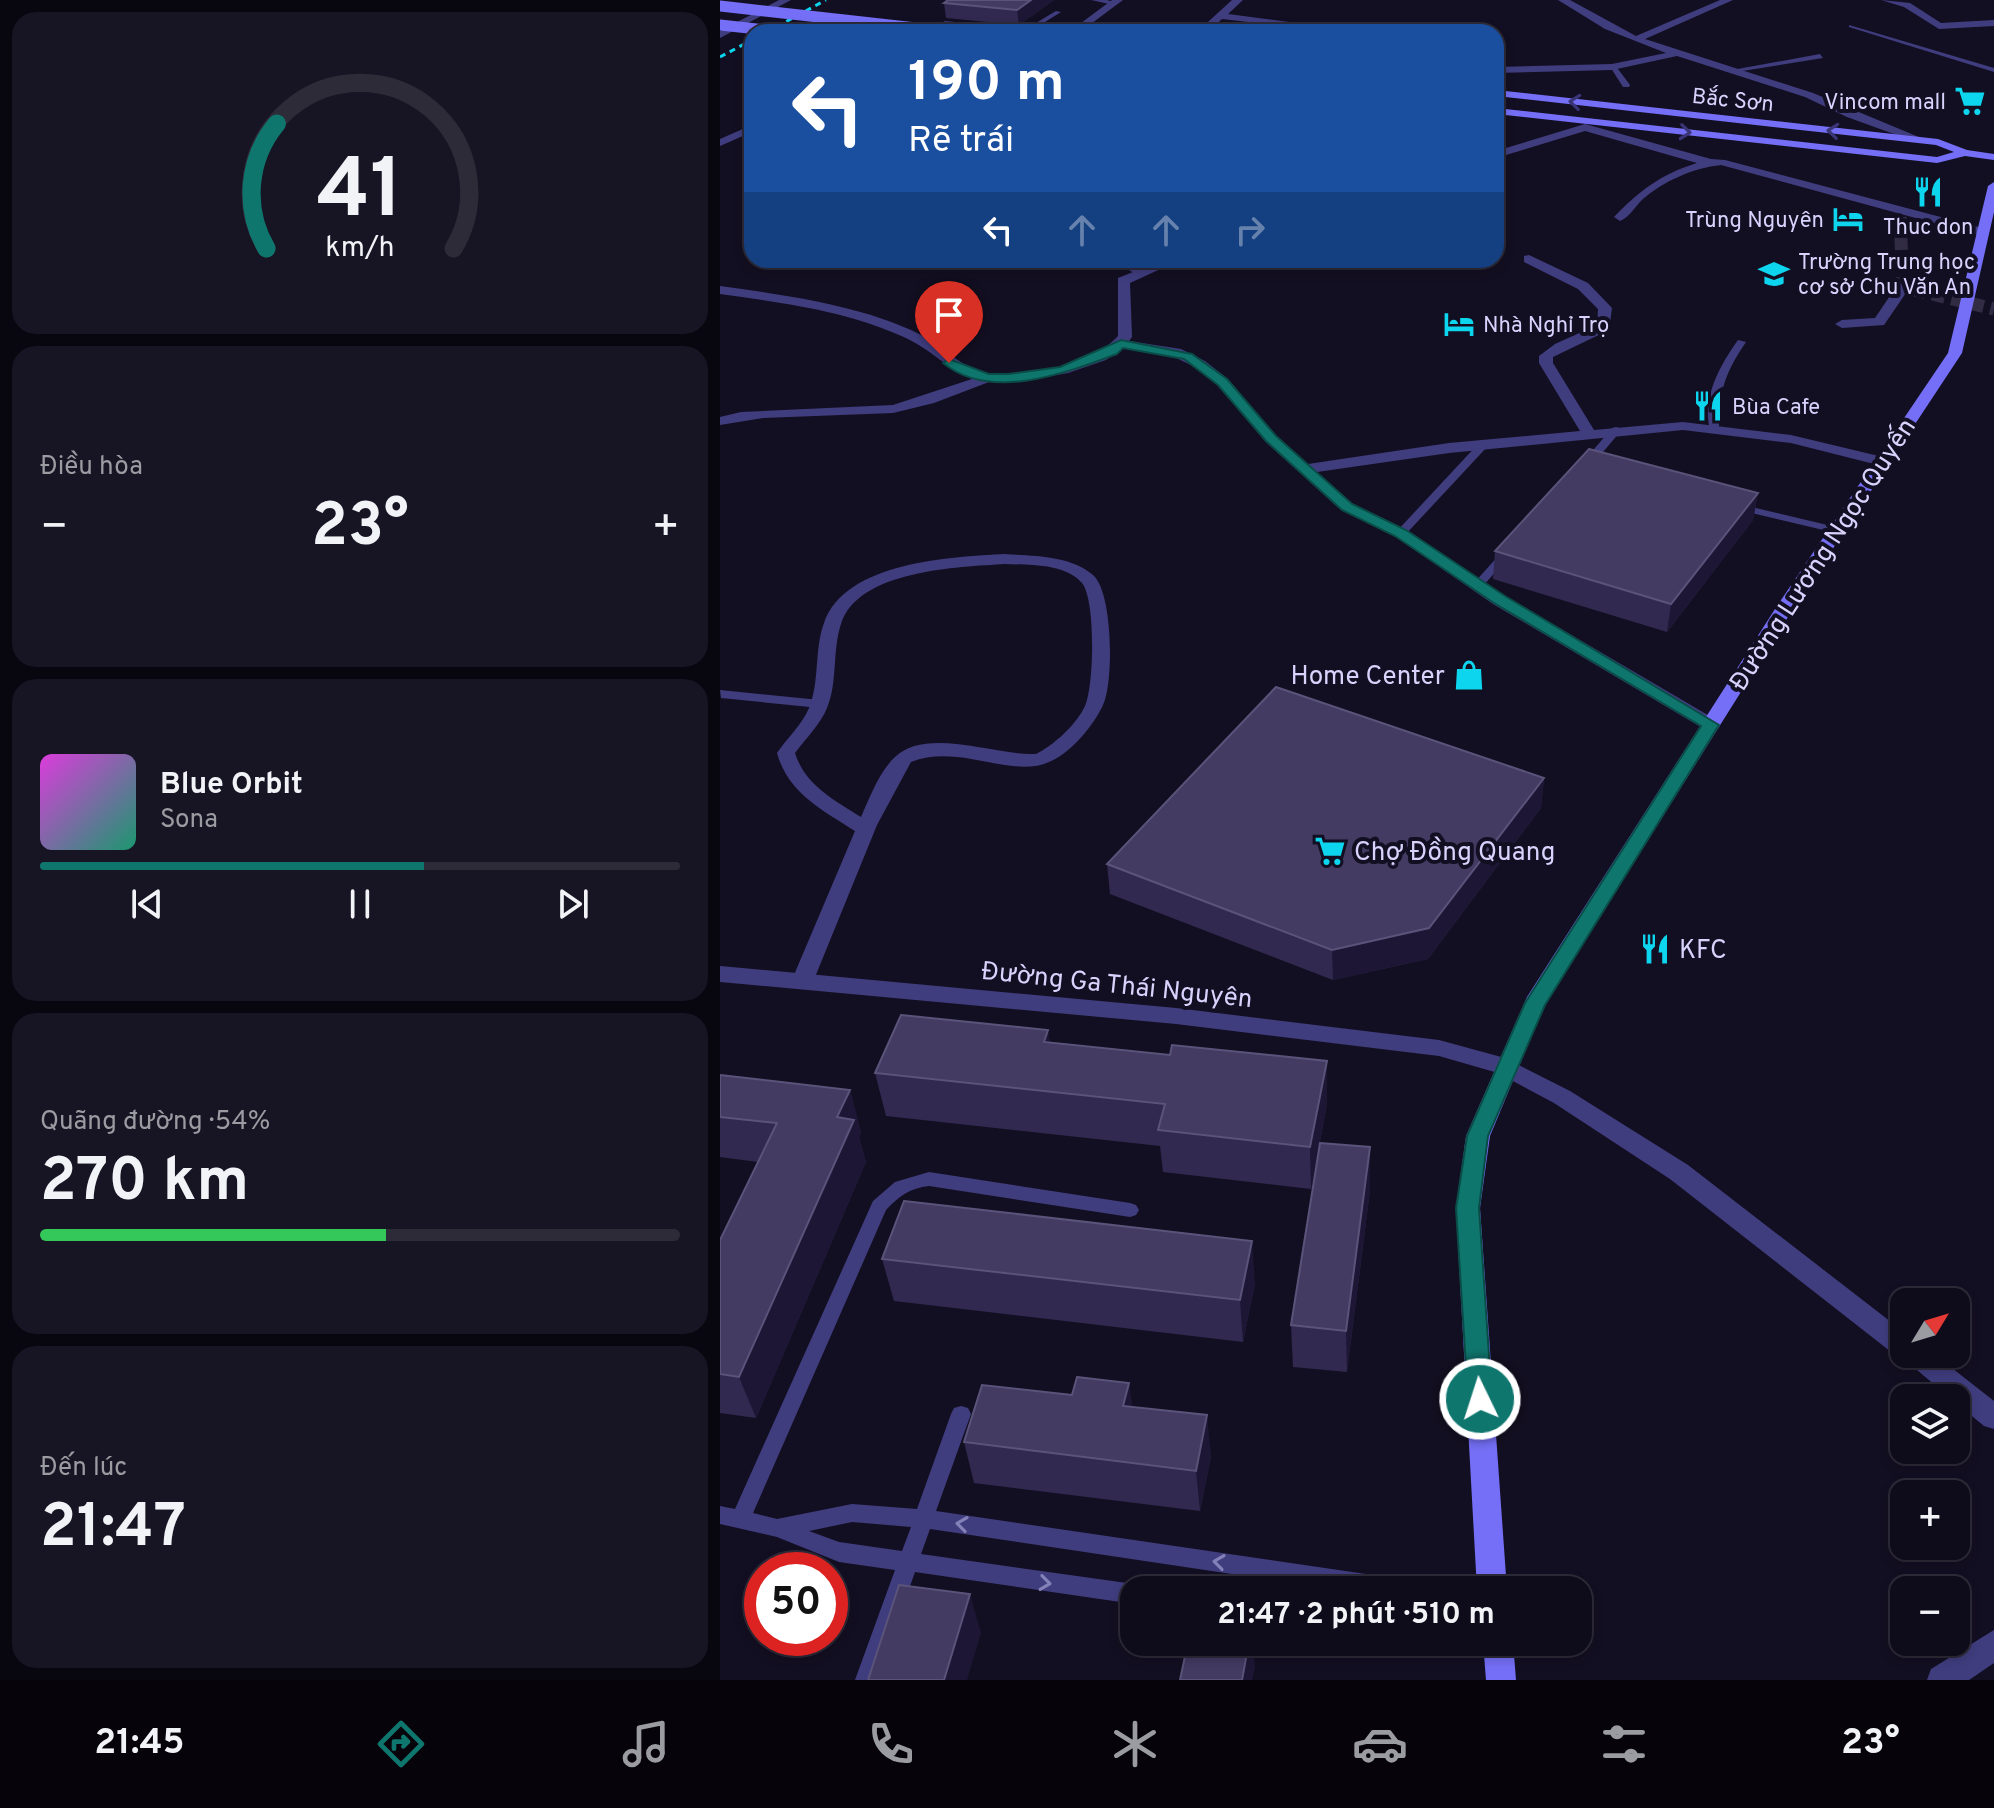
<!DOCTYPE html>
<html lang="vi">
<head>
<meta charset="utf-8">
<style>
	:root { --surface:#0e0b1a; --page:#171423; --text:#f1f3f6; --muted:#9b9ba2; --line:#2e2b39; --accent:#0f766e }
	body { margin:0; font-family:Overpass,sans-serif; background:var(--page); color:var(--text); height:100vh; display:flex; flex-direction:column; font-size:30px; white-space:nowrap }
	* { box-sizing:border-box; margin:0 }
	p { font-size:26px; color:var(--muted) }
	.icon { flex:none; width:44px; height:44px; fill:none; stroke:currentColor; stroke-width:2; stroke-linecap:round; stroke-linejoin:round }
	.map { position:relative; flex:1; overflow:hidden }
	.drawer { display:flex; flex-direction:column; gap:12px; padding:12px; background:#08060e; width:720px }
	.drawer>* { flex:none }
	.hud { position:absolute; left:24px; top:24px; width:760px; height:244px; border-radius:24px; box-shadow:0 4px 12px #0003,0 0 0 2px var(--line); background:#1a4fa0; color:#fff; overflow:hidden }
	.needle { width:52px; rotate:52deg }
	.tools { position:absolute; left:1170px; top:1288px; display:grid; gap:16px }
	.tools a { display:grid; place-items:center; width:80px; height:80px; border-radius:16px; background:var(--surface); box-shadow:0 4px 12px #0003,0 0 0 2px var(--line); font-size:40px }
	.speed { position:absolute; left:24px; top:1552px; display:flex; gap:16px; font-size:40px; font-weight:700; text-align:center }
	.speed>* { display:grid; place-content:center; width:104px; height:104px; border-radius:50%; background:var(--surface); box-shadow:0 4px 12px #0003,0 0 0 2px var(--line); line-height:1 }
	.speed .limit { border:12px solid #d22; background:#fff; color:#111 }
	.pin { position:absolute; display:grid; place-items:center; width:68px; height:68px; color:#fff; margin:-82px -34px; border-radius:50% 50% 50% 0; rotate:-45deg; box-shadow:0 0 8px #0007 }
	.pin .icon { rotate:45deg }
	.me { position:absolute; width:88px; margin:-44px; rotate:356deg; stroke-linejoin:round; filter:drop-shadow(0 0 6px #0008) }
	.turn { display:flex; align-items:center; gap:28px; height:168px; padding:0 32px; font-size:36px }
	.turn .icon { width:104px; height:104px; stroke-width:2.5 }
	.turn b { display:block; font-size:56px; line-height:68px }
	.lanes { display:flex; align-items:center; height:76px; padding:0 32px; background:#0003; justify-content:center; gap:40px; direction:ltr }
	.lanes .off { opacity:.35 }
	.big { font-size:60px; font-weight:700; line-height:1.1 }
	.drawer .card { flex:1; display:flex; flex-direction:column; justify-content:center; gap:12px; min-width:0; padding:0 28px; border-radius:24px; background:var(--page) }
	.drawer .dial { align-items:center; gap:0 }
	.dial svg { height:208px; overflow:visible; fill:none; stroke:var(--line); stroke-width:7; stroke-linecap:round; text-anchor:middle }
	.dial text { fill:var(--text); stroke:none }
	.song { display:flex; align-items:center; gap:24px }
	.cover { width:96px; height:96px; border-radius:12px; background:linear-gradient(135deg,hsl(300 70% 55%),hsl(160 70% 35%)) }
	.played { height:8px; border-radius:4px; background:linear-gradient(90deg,var(--accent) 60%,var(--line) 60%) }
	.keys { display:flex; justify-content:space-around; direction:ltr }
	.heat { display:flex; justify-content:space-between; align-items:center; font-size:44px; direction:ltr }
	.charge { height:12px; border-radius:6px; background:linear-gradient(90deg,#34c759 54%,var(--line) 0) }
	.trip { position:absolute; left:400px; top:1576px; width:472px; height:80px; border-radius:24px; background:var(--surface); box-shadow:0 4px 12px #0003,0 0 0 2px var(--line); font-weight:700; line-height:80px; text-align:center }
	.menu { display:flex; height:128px; justify-content:space-around; align-items:center; background:#06040a; color:var(--muted) }
	.menu .icon { width:56px; height:56px }
	.menu .active { color:var(--accent) }
	.menu b { font-size:36px; color:var(--text) }
	main { display:flex; flex:1; min-height:0 }
	.map>svg:first-child { display:block }
	.lines { fill:none; stroke-linecap:round; stroke-linejoin:round }
	.minor-tunnel { stroke:#312c43; stroke-width:13; stroke-dasharray:13 7; stroke-linecap:butt }
	.service { fill:#403d7f; fill-rule:evenodd }
	.minor { fill:#403d7f; fill-rule:evenodd }
	.tertiary { fill:#403d7f; fill-rule:evenodd }
	.secondary { fill:#756ff7; fill-rule:evenodd }
	.rail { stroke:#0dd5ee; stroke-width:3; stroke-dasharray:6 5; stroke-linecap:butt }
	.secondary-bridge { stroke:#756ff7; stroke-width:11 }
	.wall { fill:#31294f }
	.shaded-wall { fill:#1d1735 }
	.building { fill:#433b62; stroke:#5a537a; stroke-width:2 }
	.oneway { stroke:#3a3577 }
	.oneway2 { stroke:#8480b8 }
	.route { fill:#0f766e; stroke:#0a4d48; stroke-width:2 }
	.labels { text-anchor:middle; stroke-width:8; stroke-linejoin:round; paint-order:stroke }
	.far-street-label { font-size:22px; fill:#d8d3fd; stroke:#130f22 }
	.far-poi-label { font-size:22px; fill:#d8d3fd; stroke:#130f22; text-anchor:start }
	.street-label { font-size:26px; fill:#d8d3fd; stroke:#130f22 }
	.poi-label { font-size:26px; fill:#d8d3fd; stroke:#130f22; text-anchor:start }
</style>
</head>
<body>
<main>
<section class="drawer">
<div class="card dial"><svg viewBox="0 0 100 80">
<path d="M14 69A42 42 0 1 1 86 69"/>
<path d="M14 69A42 42 0 0 1 18 21" stroke="#0f766e"/>
<text x="50" y="56" font-size="32" font-weight="700">41</text>
<text x="50" y="72" font-size="11">km/h</text>
</svg></div>
<div class="card"><p>Điều hòa</p>
<div class="heat"><a>−</a><b class="big">23°</b><a>+</a></div>
</div>
<div class="card">
<div class="song"><i class="cover"></i><div><b>Blue Orbit</b><p>Sona</p></div></div>
<div class="played"></div>
<div class="keys"><svg class="icon" aria-label="previous" viewBox="0 0 24 24"><path d="M18 5L8 12l10 7zM5 5v14"/></svg><svg class="icon" aria-label="pause" viewBox="0 0 24 24"><path d="M8 5v14M16 5v14"/></svg><svg class="icon" aria-label="next" viewBox="0 0 24 24"><path d="M6 5l10 7-10 7zM19 5v14"/></svg></div>
</div>
<div class="card"><p>Quãng đường · 54%</p><b class="big">270 km</b><div class="charge"></div></div>
<div class="card"><p>Đến lúc</p><b class="big">21:47</b></div>
</section>
<div class="map">
<svg width="1274" height="1680" viewBox="0 0 1274 1680">
	<rect width="100%" height="100%" fill="#130f22"/>
	<g class="lines">
		<!-- minor-tunnel -->
		<polyline class="minor-tunnel" points="1180,217 1183,287 1274,309"/>
		<!-- service -->
		<g class="service">
			<polygon points="371,0 387,0 397,3 394,5"/>
			<polygon points="336,11 341,12 309,32 301,32"/>
			<polygon points="1129,25 1274,68 1274,72 1129,27"/>
			<polygon points="1100,54 1103,58 1016,72 1012,70"/>
			<polygon points="889,65 895,65 910,85 909,87 903,87"/>
			<polygon points="393,260 404,260 425,273 417,275"/>
			<path d="M1018 340 1026 342C1005 373 999 391 999 428L998 430H990C982 397 999 367 1018 340Z"/>
			<polygon points="896,427 900,428 900,432 872,465 864,465 864,461 892,428"/>
			<polygon points="763,442 767,443 767,447 685,535 677,535 677,531 759,443"/>
			<polygon points="1019,504 1120,528 1122,530 1116,533 1015,509 1015,505"/>
			<polygon points="784,553 788,554 788,558 762,587 754,587 754,583 780,554"/>
			<polygon points="0,690 100,700 106,704 100,708 1,698"/>
			<path d="M209 1172 410 1203 416 1205 419 1210 416 1215 410 1217 209 1186C190 1188 179 1196 166 1210L33 1513 57 1519 132 1504 197 1509 231 1414 234 1408 241 1406 248 1408 251 1414 216 1511 687 1580 694 1583 697 1590H620L210 1529 201 1554 414 1584 421 1587 423 1590H414V1604L195 1572 157 1680H135L175 1570 119 1562 57 1537 0 1524V1506L15 1509 153 1201 175 1182ZM132 1522 191 1527 182 1551 119 1542 89 1531Z"/>
		</g>
		<!-- minor -->
		<g class="minor">
			<polygon points="392,0 403,0 360,32 349,32"/>
			<polygon points="512,0 523,0 508,14 647,32 615,32 502,19 488,32 477,32"/>
			<polygon points="838,0 850,0 916,36 1000,0 1013,0 925,39 1093,93 1206,140 1196,142 1127,117 1085,97 957,56 892,70 776,73 776,67 892,64 946,53 885,29"/>
			<polygon points="1161,0 1190,3 1221,23 1274,20 1274,26 1219,29 1184,7"/>
			<polygon points="225,21 308,29 313,32 227,27 218,32 206,32"/>
			<path d="M865 124 991 159 1005 160 1266 229 1268 232 1258 235 1001 165C973 168 944 181 923 199 915 206 911 216 900 221L894 217C919 191 941 174 977 163L865 131 776 158V151Z"/>
			<polygon points="32,125 32,132 0,146 0,139"/>
			<polygon points="776,180 783,182 783,188 776,188"/>
			<path d="M809 255 868 283 892 308 889 330 833 357V363L874 430 963 422 1071 435 1167 458 1170 461 1162 466 1071 443 963 430 729 453 597 472 633 504 687 530 785 596 998 721 1000 725 998 729H984L773 604 675 536 621 510 546 442 498 385 475 367 452 356 402 348 386 360 348 373 302 381 269 382 214 403 173 413 43 418 0 425V417L21 412 173 405 252 379C228 369 211 350 188 339 129 311 64 303 0 294V286C51 293 102 300 151 315 172 322 195 330 213 342 227 351 239 363 254 369 290 386 372 365 398 336V278L443 260H460L410 283 412 337 409 341 461 349 485 361 508 379 556 436 588 464 729 443 860 431 819 363V356L835 344 877 325 878 309 858 289 804 262V256Z"/>
			<polygon points="1183,283 1190,287 1164,325 1122,328 1115,324 1122,320 1155,318 1178,284"/>
			<path d="M285 554C313 556 350 555 373 575 393 592 394 682 383 705 374 725 350 754 329 762 291 779 239 743 191 762L157 825 93 982 90 987H74L71 982 135 831C102 810 68 793 57 753 67 738 82 725 89 708 100 681 94 650 104 623 125 562 230 557 285 554ZM285 564C308 565 345 563 362 583 376 600 374 687 365 706 356 725 334 745 316 754 278 756 206 726 175 757 159 772 150 797 141 817 114 800 85 785 75 753 86 738 100 725 107 708 118 682 112 651 121 624 138 570 238 567 285 564Z"/>
			<polygon points="1274,1630 1274,1663 1249,1680 1207,1680 1211,1669"/>
		</g>
		<!-- tertiary -->
		<g class="tertiary">
			<polygon points="59,0 71,0 0,38 0,31"/>
			<polygon points="0,966 456,1008 719,1040 785,1058 850,1091 968,1165 1184,1332 1184,1354 1214,1354 1274,1401 1274,1429 1264,1426 1236,1403 1236,1398 1230,1398 1183,1358 1175,1355 950,1179 834,1103 778,1073 719,1056 456,1024 0,982"/>
		</g>
		<!-- secondary -->
		<g class="secondary">
			<polygon points="776,90 1218,139 1247,150 1274,154 1274,160 1245,156 1217,163 776,114 776,108 1217,157 1234,152 1216,145 776,96"/>
			<polygon points="1274,182 1274,212 1242,353 1073,609 825,1004 770,1136 760,1208 787,1590 757,1590 736,1208 746,1136 807,997 1055,609 1228,353 1268,186"/>
			<polygon points="763,1642 793,1642 796,1680 766,1680"/>
		</g>
		<!-- rail -->
		<g class="rail">
			<polyline points="47,32 106,0"/>
			<polyline points="0,57 32,40"/>
		</g>
		<!-- secondary-bridge -->
		<g class="secondary-bridge">
			<polyline points="0,6 232,32"/>
			<polyline points="0,25 64,32"/>
		</g>
	</g>
	<!-- wall -->
	<g class="wall">
		<polygon points="334,0 299,25 226,18 224,3"/>
		<polygon points="1038,493 1033,520 947,632 773,579 775,551"/>
		<polygon points="824,778 821,808 708,959 613,980 390,894 387,864"/>
		<polygon points="330,1043 607,1104 591,1189 443,1172 440,1146 166,1116 155,1073"/>
		<polygon points="0,1075 130,1090 141,1133 139,1137 146,1162 36,1418 0,1413 0,1240 38,1162 0,1157"/>
		<polygon points="650,1190 627,1372 573,1367 571,1325"/>
		<polygon points="162,1259 535,1283 523,1342 174,1301"/>
		<polygon points="412,1407 491,1456 480,1511 254,1483 244,1442"/>
	</g>
	<!-- shaded-wall -->
	<g class="shaded-wall">
		<polygon points="311,0 334,0 299,25 297,10"/>
		<polygon points="1038,493 1033,520 947,632 951,604"/>
		<polygon points="824,778 821,808 708,959 613,980 612,950"/>
		<polygon points="328,1030 335,1072 324,1042"/>
		<polygon points="607,1061 607,1104 591,1189 590,1147"/>
		<polygon points="130,1090 141,1133 139,1137 146,1162 36,1418 19,1377 117,1117"/>
		<polygon points="650,1147 650,1190 627,1372 626,1331"/>
		<polygon points="532,1241 535,1283 523,1342 520,1300"/>
		<polygon points="409,1383 415,1424 403,1406"/>
		<polygon points="487,1415 491,1456 480,1511 476,1471"/>
		<polygon points="250,1594 261,1633 247,1680 224,1680"/>
		<polygon points="529,1642 533,1642 535,1668 532,1680 522,1680"/>
	</g>
	<!-- building -->
	<g class="building">
		<polygon points="228,0 311,0 297,10 224,3"/>
		<polygon points="869,449 1038,493 951,604 775,551"/>
		<polygon points="556,687 824,778 709,928 612,950 387,864"/>
		<polygon points="181,1015 328,1030 324,1042 450,1055 452,1045 607,1061 590,1147 438,1130 445,1104 155,1073"/>
		<polygon points="0,1075 130,1090 117,1117 134,1120 19,1377 0,1374 0,1240 57,1123 0,1117"/>
		<polygon points="600,1143 650,1147 626,1331 571,1325"/>
		<polygon points="184,1201 532,1241 520,1300 162,1259"/>
		<polygon points="357,1377 409,1383 403,1406 487,1415 476,1471 244,1442 262,1385 352,1395"/>
		<polygon points="179,1585 250,1594 224,1680 148,1680"/>
		<polygon points="468,1642 529,1642 522,1680 460,1680"/>
	</g>
	<!-- one-way arrows -->
	<defs><path id="oneway-chevron" d="M-2-3.5L2.5 0L-2 3.5" fill="none" stroke-width="1.6" stroke-linecap="round" stroke-linejoin="round" transform="scale(2)"/></defs>
	<g class="oneway">
		<use href="#oneway-chevron" transform="translate(855 102) rotate(-174)"/>
		<use href="#oneway-chevron" transform="translate(1113 131) rotate(-174)"/>
		<use href="#oneway-chevron" transform="translate(965 132) rotate(6)"/>
	</g>
	<g class="oneway2">
		<use href="#oneway-chevron" transform="translate(242 1524) rotate(-172)"/>
		<use href="#oneway-chevron" transform="translate(499 1562) rotate(-172)"/>
		<use href="#oneway-chevron" transform="translate(325 1583) rotate(7)"/>
	</g>
	<!-- route -->
	<path class="route" d="M401 340 472 354 507 379 556 436 632 504 686 530 785 596 999 725 825 1005 768 1136 759 1208 772 1399 768 1407 760 1410 751 1407 748 1399 736 1208 747 1136 805 1003 981 726 774 603 675 536 622 510 546 441 498 385 464 359 403 348 397 354C346 373 271 402 223 363L229 359 269 374H288L340 367Z"/>
	<!-- icons -->
	<defs>
		<g id="supermarket-bare" transform="scale(2.4)"><path d="M-6-5.5h2.5l.6 2H6L4.5 2H-2.5L-4.4-4H-6ZM-1.5 3.2a1.3 1.3 0 1 0 .1 0ZM3 3.2a1.3 1.3 0 1 0 .1 0Z" fill="#0dd5ee" stroke="#130f22" stroke-width="2.5" paint-order="stroke"/></g>
		<g id="restaurant-bare" transform="scale(2.4)"><path d="M-5-6h1v4h1v-4h1v4h1v-4h1v5L-1.5 .5V6h-2V.5L-5-1ZM5-6V6H3V1.5H1.5Q1.5-4 5-6Z" fill="#0dd5ee" stroke="#130f22" stroke-width="2.5" paint-order="stroke"/></g>
		<g id="hotel-bare" transform="scale(2.4)"><path d="M-6-4.5h1.5V1H6V5H4.5V3h-9V5H-6ZM-4 0a1.8 1.8 0 1 1 3.6 0ZM.5 0V-2.5h3Q6-2.5 6 0Z" fill="#0dd5ee" stroke="#130f22" stroke-width="2.5" paint-order="stroke"/></g>
		<g id="school-bare" transform="scale(2.4)"><path d="M0-5L7-2L0 1L-7-2ZM-4 1L0 2.5L4 1V4Q0 6-4 4Z" fill="#0dd5ee" stroke="#130f22" stroke-width="2.5" paint-order="stroke"/></g>
		<g id="shop-bare" transform="scale(2.4)"><path d="M-5-2.5h2.3a2.7 3.5 0 0 1 5.4 0H5L5.5 6h-11ZM-1.5-2.5h3a1.5 2.3 0 0 0-3 0Z" fill="#0dd5ee" stroke="#130f22" stroke-width="2.5" paint-order="stroke"/></g>
	</defs>
	<g fill-rule="evenodd">
		<use href="#supermarket-bare" x="1250" y="101"/>
		<use href="#restaurant-bare" x="1208" y="192"/>
		<use href="#hotel-bare" x="1128" y="219"/>
		<use href="#school-bare" x="1054" y="274"/>
		<use href="#hotel-bare" x="739" y="324"/>
		<use href="#restaurant-bare" x="988" y="406"/>
		<use href="#shop-bare" x="749" y="675"/>
		<use href="#supermarket-bare" x="610" y="851"/>
		<use href="#restaurant-bare" x="935" y="949"/>
	</g>
	<g class="labels">
		<!-- far-street labels -->
		<g class="far-street-label">
			<text transform="translate(1013 99) rotate(6)" y="8">Bắc Sơn</text>
		</g>
		<!-- far-poi labels -->
		<g class="far-poi-label">
			<text x="1226" y="109" text-anchor="end">Vincom mall</text>
			<text x="1104" y="227" text-anchor="end">Trùng Nguyên</text>
			<text x="1208" y="234" text-anchor="middle">Thuc don</text>
			<text x="1078" y="269">Trường Trung học<tspan x="1078" dy="25">cơ sở Chu Văn An</tspan></text>
			<text x="763" y="332">Nhà Nghỉ Trọ</text>
			<text x="1012" y="414">Bùa Cafe</text>
		</g>
		<!-- street labels -->
		<g class="street-label">
			<text transform="translate(1102 554) rotate(-57)" y="9">Đường Lương Ngọc Quyến</text>
			<text transform="translate(397 984) rotate(6)" y="9">Đường Ga Thái Nguyên</text>
		</g>
		<!-- poi labels -->
		<g class="poi-label">
			<text x="725" y="684" text-anchor="end">Home Center</text>
			<text x="634" y="860">Chợ Đồng Quang</text>
			<text x="959" y="958">KFC</text>
		</g>
	</g>
</svg>
<div class="tools">
<a><svg class="needle" viewBox="-14 -14 28 28"><path d="M0-13l5 13h-10z" fill="#e53935"/><path d="M0 13l5-13h-10z" fill="#9b9ba2"/></svg></a>
<a><svg class="icon" aria-label="layers" viewBox="0 0 24 24"><path d="M12 4l9 5-9 5-9-5zM3 14l9 5 9-5"/></svg></a>
<a>+</a>
<a>−</a>
</div>
<div class="speed"><div class="limit">50</div></div>
<div class="pin" style="left:229px;top:363px;background:#d93025"><svg class="icon" aria-label="arrive" viewBox="0 0 24 24"><path d="M6 21V4h12l-3 4 3 4H6"/></svg></div>
<svg class="me" style="left:760px;top:1399px" viewBox="-20 -20 40 40"><circle r="17" fill="#0f766e" stroke="#fff" stroke-width="3"/><path d="M0-11L8 9 0 5-8 9z" fill="#fff"/></svg>
<div class="trip">21:47 · 2 phút · 510 m</div>
<div class="hud">
<div class="turn"><svg class="icon" aria-label="left" viewBox="0 0 24 24"><path d="M17 20v-9H6M10 6l-5 5 5 5"/></svg><div><b>190 m</b>Rẽ trái</div></div>
<div class="lanes"><svg class="icon" aria-label="left" viewBox="0 0 24 24"><path d="M17 20v-9H6M10 6l-5 5 5 5"/></svg><svg class="icon off" aria-label="ahead" viewBox="0 0 24 24"><path d="M12 20V5M6 11l6-6 6 6"/></svg><svg class="icon off" aria-label="ahead" viewBox="0 0 24 24"><path d="M12 20V5M6 11l6-6 6 6"/></svg><svg class="icon off" aria-label="right" viewBox="0 0 24 24"><path d="M7 20v-9h11M14 6l5 5-5 5"/></svg></div>
</div>
</div>
</main>
<nav class="menu">
<b>21:45</b>
<svg class="icon active" aria-label="directions" viewBox="0 0 24 24"><path d="M12 3l9 9-9 9-9-9zM9 14v-3h6M13 9l2 2-2 2"/></svg>
<svg class="icon" aria-label="music" viewBox="0 0 24 24"><path d="M9 18V5l10-2v13"/><circle cx="6" cy="18" r="3"/><circle cx="16" cy="16" r="3"/></svg>
<svg class="icon" aria-label="phone" viewBox="0 0 24 24"><path d="M5 4h4l2 5-3 2q2 4 5 5l2-3 5 2v4C11 20 4 13 5 4z"/></svg>
<svg class="icon" aria-label="climate" viewBox="0 0 24 24"><path d="M12 3v18M4 7l16 10M4 17L20 7"/></svg>
<svg class="icon" aria-label="car" viewBox="0 0 24 24"><path d="M5 17H2v-5l4-1 3-4h7l3 4 3 1v5h-3M9 17h6M6 11h13"/><circle cx="7" cy="17" r="2"/><circle cx="17" cy="17" r="2"/></svg>
<svg class="icon" aria-label="filters" viewBox="0 0 24 24"><path d="M4 7h16M4 17h16"/><circle cx="9" cy="7" r="2"/><circle cx="15" cy="17" r="2"/></svg>
<b>23°</b>
</nav>
</body>
</html>
